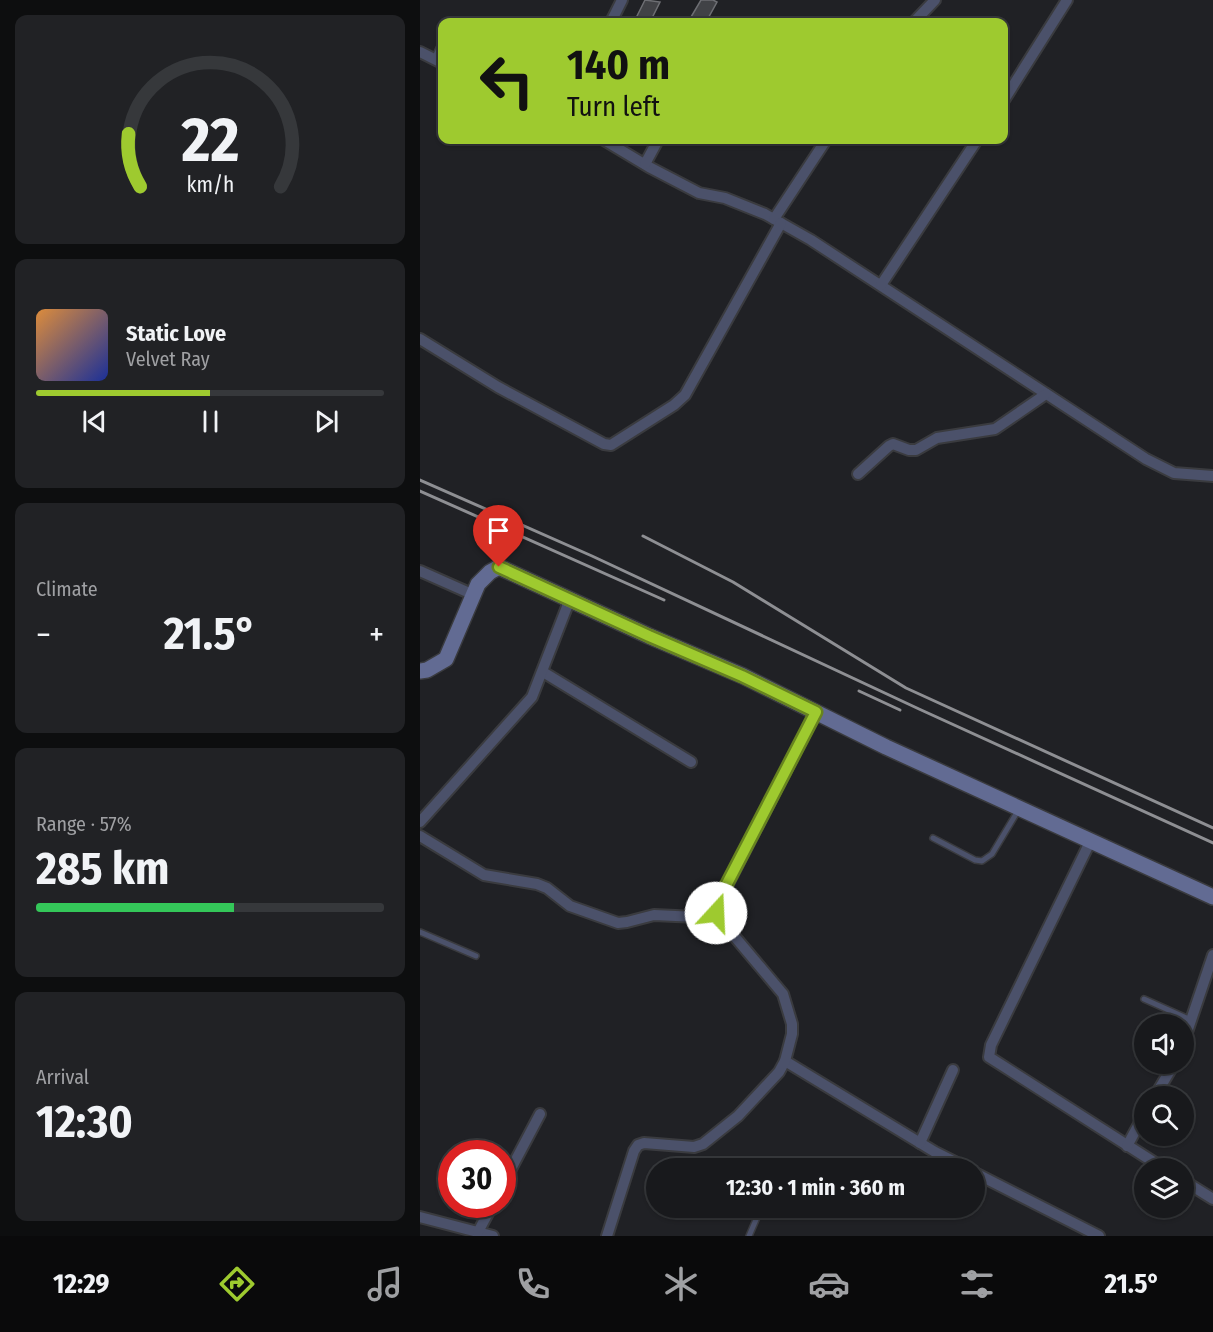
<!DOCTYPE html>
<html lang="en">
<head>
<meta charset="utf-8">
<style>
	:root { --surface:#18191c; --page:#212225; --text:#f1f3f6; --muted:#9fa0a3; --line:#36383b; --accent:#9eca2f }
	body { margin:0; font-family:"Fira Sans Condensed",sans-serif; background:var(--page); color:var(--text); height:100vh; display:flex; flex-direction:column; font-size:22px; white-space:nowrap }
	* { box-sizing:border-box; margin:0 }
	p { font-size:20px; color:var(--muted) }
	.icon { flex:none; width:33px; height:33px; fill:none; stroke:currentColor; stroke-width:2; stroke-linecap:round; stroke-linejoin:round }
	.map { position:relative; flex:1; overflow:hidden }
	.side { display:flex; flex-direction:column; gap:15px; padding:15px; background:#0d0e0f; width:420px }
	.side>* { flex:none }
	.banner { position:absolute; left:18px; top:18px; width:570px; height:126px; border-radius:12px; box-shadow:0 2px 4px #0004,0 0 0 2px var(--line); background:#9eca2f; color:#111; overflow:hidden }
	.buttons { position:absolute; left:714px; top:1014px; display:grid; gap:12px }
	.buttons a { display:grid; place-items:center; width:60px; height:60px; border-radius:50%; background:var(--surface); box-shadow:0 2px 4px #0004,0 0 0 2px var(--line); font-size:30px }
	.speed { position:absolute; left:18px; top:1140px; display:flex; gap:12px; font-size:30px; font-weight:700; text-align:center }
	.speed>* { display:grid; place-content:center; width:78px; height:78px; border-radius:50%; background:var(--surface); box-shadow:0 2px 4px #0004,0 0 0 2px var(--line); line-height:1 }
	.speed .limit { border:9px solid #d22; background:#fff; color:#111 }
	.pin { position:absolute; display:grid; place-items:center; width:51px; height:51px; color:#fff; margin:-62px -26px; border-radius:50% 50% 50% 0; rotate:-45deg; box-shadow:0 0 6px #0007 }
	.pin .icon { rotate:45deg }
	.me { position:absolute; width:66px; margin:-33px; rotate:20deg; stroke-linejoin:round; filter:drop-shadow(0 0 4px #0008) }
	.turn { display:flex; align-items:center; gap:21px; height:126px; padding:0 30px; font-size:27px }
	.turn .icon { width:78px; height:78px; stroke-width:2.5 }
	.turn b { display:block; font-size:42px; line-height:51px }
	.big { font-size:45px; font-weight:700; line-height:1.1 }
	.side .tile { flex:1; display:flex; flex-direction:column; justify-content:center; gap:9px; min-width:0; padding:0 21px; border-radius:12px; background:var(--page) }
	.side .dial { align-items:center; gap:0 }
	.dial svg { height:156px; overflow:visible; fill:none; stroke:var(--line); stroke-width:7; stroke-linecap:round; text-anchor:middle }
	.dial text { fill:var(--text); stroke:none }
	.song { display:flex; align-items:center; gap:18px }
	.cover { width:72px; height:72px; border-radius:9px; background:linear-gradient(135deg,hsl(30 70% 55%),hsl(230 70% 35%)) }
	.played { height:6px; border-radius:3px; background:linear-gradient(90deg,var(--accent) 50%,var(--line) 50%) }
	.keys { display:flex; justify-content:space-around; direction:ltr }
	.heat { display:flex; justify-content:space-between; align-items:center; font-size:33px; direction:ltr }
	.charge { height:9px; border-radius:4px; background:linear-gradient(90deg,#34c759 57%,var(--line) 0) }
	.trip { position:absolute; left:226px; top:1158px; width:339px; height:60px; border-radius:30px; background:var(--surface); box-shadow:0 2px 4px #0004,0 0 0 2px var(--line); font-weight:700; line-height:60px; text-align:center }
	.menu { display:flex; height:96px; justify-content:space-around; align-items:center; background:#0a0a0b; color:var(--muted) }
	.menu .icon { width:42px; height:42px }
	.menu .on { color:var(--accent) }
	.menu b { font-size:27px; color:var(--text) }
	main { display:flex; flex:1; min-height:0 }
	.map>svg:first-child { display:block }
	.building { fill:#414246; stroke:#6d6e73; stroke-width:1.5 }
	.lines { fill:none; stroke-linecap:round; stroke-linejoin:round }
	.lane-casing { stroke:#3a3b3f; stroke-width:8 }
	.street-casing { stroke:#3a3b3f; stroke-width:14 }
	.secondary-casing { stroke:#3a3b3f; stroke-width:18 }
	.lane { stroke:#4b516a; stroke-width:5 }
	.street { stroke:#4b516a; stroke-width:10 }
	.secondary { stroke:#626b93; stroke-width:15 }
	.rail { stroke:#8e8f93; stroke-width:3 }
	.route-casing { stroke:#67831f; stroke-width:15 }
	.route { stroke:#9eca2f; stroke-width:10 }
</style>
</head>
<body>
<main>
<section class="side">
<div class="tile dial"><svg viewBox="0 0 100 80">
<path d="M14 69A42 42 0 1 1 86 69"/>
<path d="M14 69A42 42 0 0 1 8 42" stroke="#9eca2f"/>
<text x="50" y="56" font-size="32" font-weight="700">22</text>
<text x="50" y="72" font-size="11">km/h</text>
</svg></div>
<div class="tile">
<div class="song"><i class="cover"></i><div><b>Static Love</b><p>Velvet Ray</p></div></div>
<div class="played"></div>
<div class="keys"><svg class="icon" aria-label="previous" viewBox="0 0 24 24"><path d="M18 5L8 12l10 7zM5 5v14"/></svg><svg class="icon" aria-label="pause" viewBox="0 0 24 24"><path d="M8 5v14M16 5v14"/></svg><svg class="icon" aria-label="next" viewBox="0 0 24 24"><path d="M6 5l10 7-10 7zM19 5v14"/></svg></div>
</div>
<div class="tile"><p>Climate</p>
<div class="heat"><a>−</a><b class="big">21.5°</b><a>+</a></div>
</div>
<div class="tile"><p>Range · 57%</p><b class="big">285 km</b><div class="charge"></div></div>
<div class="tile"><p>Arrival</p><b class="big">12:30</b></div>
</section>
<div class="map">
<svg width="793" height="1236" viewBox="0 0 793 1236">
	<rect width="100%" height="100%" fill="#202125"/>
	<!-- building -->
	<g class="building">
		<polygon points="225,0 240,2 230,22 214,22"/>
		<polygon points="281,0 293,0 297,2 286,22 268,22"/>
	</g>
	<g class="lines">
		<!-- lane casing -->
		<g class="lane-casing">
			<g id="lane">
				<polyline points="14,59 22,42"/>
				<polyline points="513,838 555,860 562,861 572,854 599,809"/>
				<polyline points="0,932 56,956"/>
				<polyline points="724,999 771,1020"/>
				<polyline points="329,1236 341,1208"/>
			</g>
		</g>
		<!-- street casing -->
		<g class="street-casing">
			<g id="street">
				<polyline points="191,22 202,0"/>
				<polyline points="494,22 515,0"/>
				<polyline points="0,52 22,63"/>
				<polyline points="584,100 647,0"/>
				<polyline points="184,140 229,167 279,193 305,198 345,214 391,240 726,459 754,473 793,476"/>
				<polyline points="225,164 238,140"/>
				<polyline points="354,219 406,140"/>
				<polyline points="461,285 557,140"/>
				<polyline points="0,339 78,387 184,444 191,445 254,405 265,395 361,223"/>
				<polyline points="438,474 469,446 473,444 489,450 496,450 517,438 575,429 626,394"/>
				<polyline points="0,571 54,595"/>
				<polyline points="123,672 271,762"/>
				<polyline points="0,822 112,697 150,599"/>
				<polyline points="0,836 64,875 117,884 127,888 150,906 198,923 207,922 234,915 299,918"/>
				<polyline points="671,840 571,1045 569,1057 743,1168"/>
				<polyline points="764,1041 793,955"/>
				<polyline points="365,1061 515,1152 547,1168"/>
				<polyline points="735,1096 754,1064"/>
				<polyline points="500,1143 533,1070"/>
				<polyline points="707,1146 724,1115"/>
				<polyline points="555,1173 679,1236"/>
				<polyline points="764,1181 793,1199"/>
				<polyline points="82,1186 120,1114"/>
				<polyline points="0,1217 73,1236"/>
				<polyline points="58,1232 73,1204"/>
				<polyline points="187,1236 214,1151 218,1145 224,1143 274,1147 283,1144 318,1116 359,1072 365,1061 372,1034 372,1024 363,994 299,918 296,907 396,712"/>
			</g>
		</g>
		<!-- secondary casing -->
		<g class="secondary-casing">
			<polyline id="secondary" points="0,671 7,670 26,659 58,584 70,572 79,567 229,636 323,676 466,747 793,897"/>
		</g>
		<!-- lane -->
		<use href="#lane" class="lane"/>
		<!-- street -->
		<use href="#street" class="street"/>
		<!-- secondary -->
		<use href="#secondary" class="secondary"/>
		<!-- rail -->
		<g class="rail">
			<polyline points="0,480 172,556 499,709 793,843"/>
			<polyline points="0,491 244,600"/>
			<polyline points="223,536 313,582 486,688 793,828"/>
			<polyline points="439,691 480,710"/>
		</g>
	</g>
	<g class="lines">
		<!-- route casing -->
		<g class="route-casing">
			<polyline id="route" points="79,567 229,636 322,676 396,712 298,901 296,913"/>
		</g>
		<!-- route -->
		<use href="#route" class="route"/>
	</g>
</svg>
<div class="buttons">
<a><svg class="icon" aria-label="sound" viewBox="0 0 24 24"><path d="M4 9h4l5-4v14l-5-4H4zM17 9q2 3 0 6"/></svg></a>
<a><svg class="icon" aria-label="search" viewBox="0 0 24 24"><circle cx="10" cy="10" r="6"/><path d="M15 15l6 6"/></svg></a>
<a><svg class="icon" aria-label="layers" viewBox="0 0 24 24"><path d="M12 4l9 5-9 5-9-5zM3 14l9 5 9-5"/></svg></a>
</div>
<div class="speed"><div class="limit">30</div></div>
<div class="pin" style="left:79px;top:567px;background:#d93025"><svg class="icon" aria-label="arrive" viewBox="0 0 24 24"><path d="M6 21V4h12l-3 4 3 4H6"/></svg></div>
<svg class="me" style="left:296px;top:913px" viewBox="-20 -20 40 40"><circle r="19" fill="#fff"/><path d="M0-13L10 11 0 6-10 11z" fill="#9eca2f"/></svg>
<div class="trip">12:30 · 1 min · 360 m</div>
<div class="banner">
<div class="turn"><svg class="icon" aria-label="left" viewBox="0 0 24 24"><path d="M17 20v-9H6M10 6l-5 5 5 5"/></svg><div><b>140 m</b>Turn left</div></div>
</div>
</div>
</main>
<nav class="menu">
<b>12:29</b>
<svg class="icon on" aria-label="directions" viewBox="0 0 24 24"><path d="M12 3l9 9-9 9-9-9zM9 14v-3h6M13 9l2 2-2 2"/></svg>
<svg class="icon" aria-label="music" viewBox="0 0 24 24"><path d="M9 18V5l10-2v13"/><circle cx="6" cy="18" r="3"/><circle cx="16" cy="16" r="3"/></svg>
<svg class="icon" aria-label="phone" viewBox="0 0 24 24"><path d="M5 4h4l2 5-3 2q2 4 5 5l2-3 5 2v4C11 20 4 13 5 4z"/></svg>
<svg class="icon" aria-label="climate" viewBox="0 0 24 24"><path d="M12 3v18M4 7l16 10M4 17L20 7"/></svg>
<svg class="icon" aria-label="car" viewBox="0 0 24 24"><path d="M5 17H2v-5l4-1 3-4h7l3 4 3 1v5h-3M9 17h6M6 11h13"/><circle cx="7" cy="17" r="2"/><circle cx="17" cy="17" r="2"/></svg>
<svg class="icon" aria-label="filters" viewBox="0 0 24 24"><path d="M4 7h16M4 17h16"/><circle cx="9" cy="7" r="2"/><circle cx="15" cy="17" r="2"/></svg>
<b>21.5°</b>
</nav>
</body>
</html>
